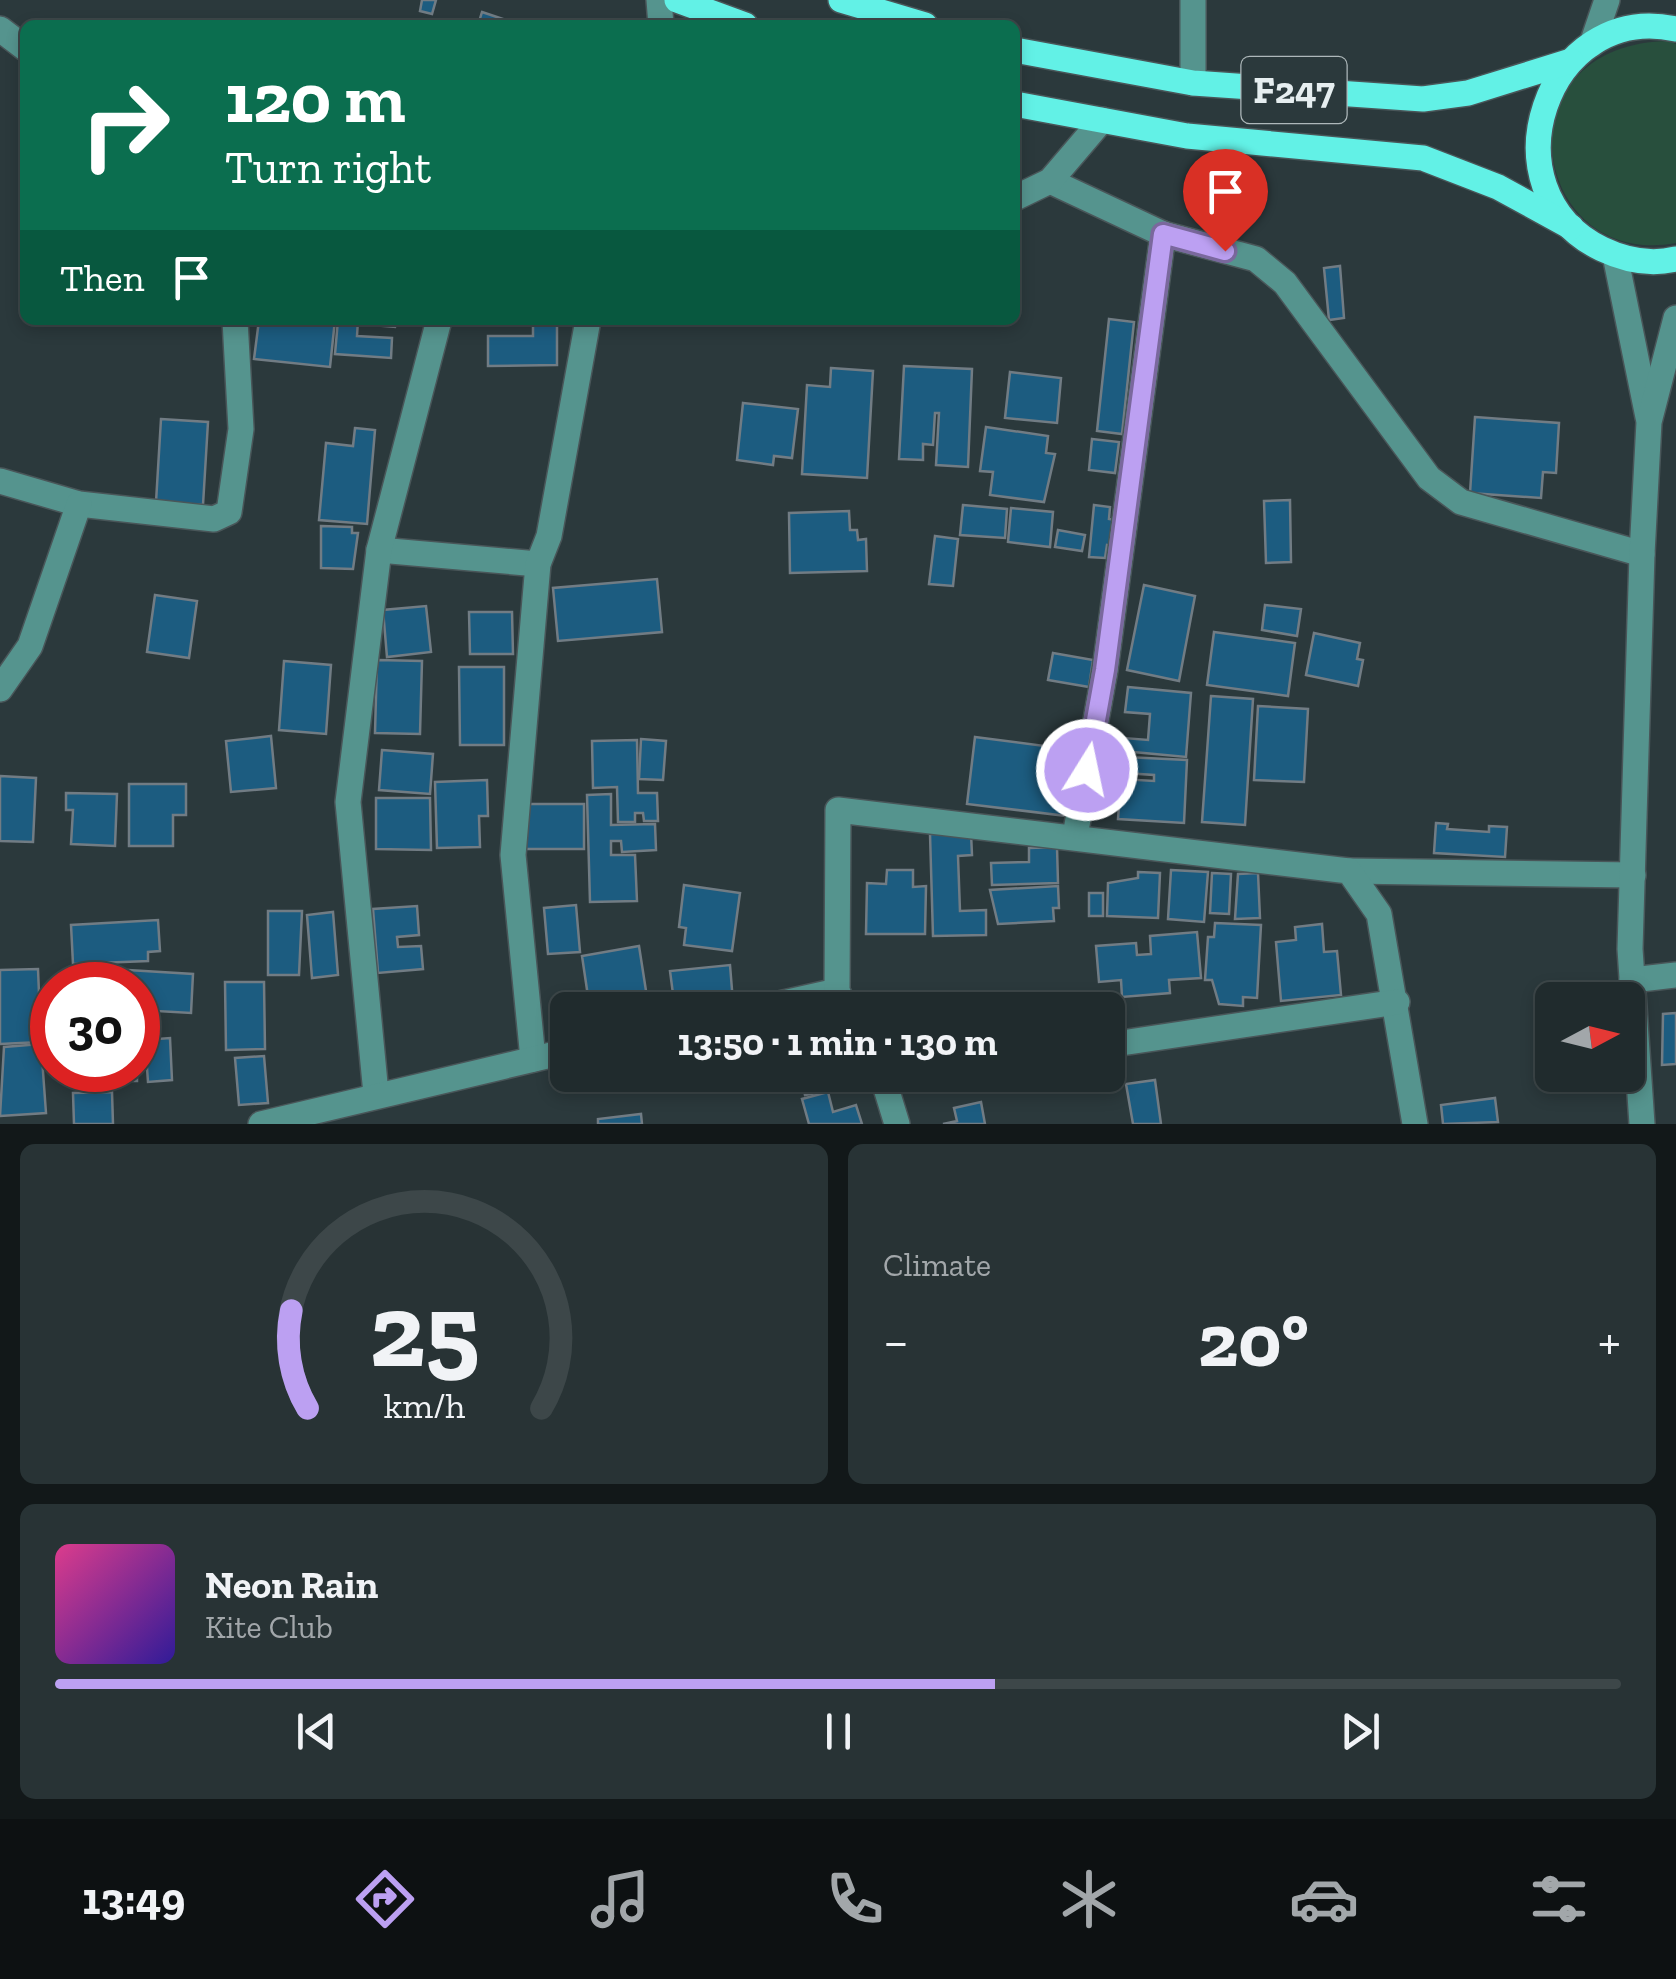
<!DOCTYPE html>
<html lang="en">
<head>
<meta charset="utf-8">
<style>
	:root { --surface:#202b2d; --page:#283335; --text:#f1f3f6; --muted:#a2a7aa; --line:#3d4749; --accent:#bca0f2 }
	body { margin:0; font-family:"Zilla Slab",serif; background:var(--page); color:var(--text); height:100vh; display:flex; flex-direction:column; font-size:38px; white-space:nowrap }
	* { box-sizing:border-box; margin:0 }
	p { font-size:32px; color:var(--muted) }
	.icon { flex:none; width:55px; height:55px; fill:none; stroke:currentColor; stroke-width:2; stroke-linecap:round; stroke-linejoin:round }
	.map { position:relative; height:1124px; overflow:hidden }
	.side { display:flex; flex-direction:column; gap:20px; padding:20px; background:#121819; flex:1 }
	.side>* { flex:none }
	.hud { position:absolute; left:20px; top:20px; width:1000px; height:305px; border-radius:15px; box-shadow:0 5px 15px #0003,0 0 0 2px var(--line); background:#0b6e4f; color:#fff; overflow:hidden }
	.needle { width:65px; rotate:83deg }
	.tools { position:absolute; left:1535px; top:982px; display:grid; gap:20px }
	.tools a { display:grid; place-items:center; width:110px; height:110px; border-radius:15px; background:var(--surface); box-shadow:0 5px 15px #0003,0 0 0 2px var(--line); font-size:50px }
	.speed { position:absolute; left:30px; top:962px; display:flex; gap:20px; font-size:50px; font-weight:700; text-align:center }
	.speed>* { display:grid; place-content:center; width:130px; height:130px; border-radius:50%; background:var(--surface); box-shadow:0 5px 15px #0003,0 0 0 2px var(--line); line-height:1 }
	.speed .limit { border:15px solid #d22; background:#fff; color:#111 }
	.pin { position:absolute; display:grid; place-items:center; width:85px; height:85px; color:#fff; margin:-102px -42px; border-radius:50% 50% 50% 0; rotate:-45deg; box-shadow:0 0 10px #0007 }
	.pin .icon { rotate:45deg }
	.me { position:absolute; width:110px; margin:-55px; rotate:10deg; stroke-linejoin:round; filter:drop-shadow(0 0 8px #0008) }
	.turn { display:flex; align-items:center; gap:35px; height:210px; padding:0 40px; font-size:45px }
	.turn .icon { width:130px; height:130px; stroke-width:2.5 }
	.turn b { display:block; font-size:70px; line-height:85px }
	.then { display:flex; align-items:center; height:95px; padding:0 40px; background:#0003; gap:20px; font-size:38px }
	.big { font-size:75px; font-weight:700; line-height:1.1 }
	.side .widget { flex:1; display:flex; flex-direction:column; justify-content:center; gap:15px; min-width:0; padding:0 35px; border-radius:15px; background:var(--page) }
	.side .dial { align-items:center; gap:0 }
	.dial svg { height:260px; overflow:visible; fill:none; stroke:var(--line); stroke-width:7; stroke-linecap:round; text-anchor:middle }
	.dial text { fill:var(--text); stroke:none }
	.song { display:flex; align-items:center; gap:30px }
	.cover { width:120px; height:120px; border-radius:15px; background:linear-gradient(135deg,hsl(330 70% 55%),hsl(250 70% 35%)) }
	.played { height:10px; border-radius:5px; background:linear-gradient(90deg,var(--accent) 60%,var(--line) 60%) }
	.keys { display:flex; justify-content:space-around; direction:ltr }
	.heat { display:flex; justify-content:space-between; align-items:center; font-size:55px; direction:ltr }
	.side .tiles { flex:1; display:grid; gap:20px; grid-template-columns:1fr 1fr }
	.widget:last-child { grid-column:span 2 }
	.trip { position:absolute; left:550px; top:992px; width:575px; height:100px; border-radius:15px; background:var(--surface); box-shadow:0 5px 15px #0003,0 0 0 2px var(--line); font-weight:700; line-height:100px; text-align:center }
	.menu { display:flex; height:160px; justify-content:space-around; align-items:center; background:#0d1112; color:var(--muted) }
	.menu .icon { width:70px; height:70px }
	.menu .selected { color:var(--accent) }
	.menu b { font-size:45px; color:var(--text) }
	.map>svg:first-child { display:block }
	.green { fill:#284f3d }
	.building { fill:#1c5c80; stroke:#717c84; stroke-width:2.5 }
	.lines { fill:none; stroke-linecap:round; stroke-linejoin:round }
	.minor-casing { stroke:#495659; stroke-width:28 }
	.major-casing { stroke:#495659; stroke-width:28 }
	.minor { stroke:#55948e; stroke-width:25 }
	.major { stroke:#62f1e6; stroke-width:25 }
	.route-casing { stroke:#7a689d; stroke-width:25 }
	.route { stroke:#bca0f2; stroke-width:18 }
	.labels { text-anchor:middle; stroke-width:10; stroke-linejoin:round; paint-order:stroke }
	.shield { fill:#2b393c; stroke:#aeb8ba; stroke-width:2.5 }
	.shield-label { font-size:38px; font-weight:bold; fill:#e6eef0 }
</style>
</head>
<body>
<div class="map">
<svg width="1676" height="1124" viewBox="0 0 1676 1124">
	<rect width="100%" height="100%" fill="#2b393c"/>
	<!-- green -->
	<path class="green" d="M1669 41 1676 44V243C1529 270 1496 43 1669 41Z"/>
	<!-- building -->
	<g class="building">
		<polygon points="422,0 436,0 432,14 420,11"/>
		<polygon points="482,12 521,25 478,25"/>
		<polygon points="1340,266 1344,318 1329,320 1324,268"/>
		<polygon points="1109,319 1134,322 1122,434 1097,431"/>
		<polygon points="259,320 335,320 330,367 254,359"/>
		<polygon points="338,320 358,320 357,336 392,338 391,358 335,354"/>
		<polygon points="361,320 396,320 395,327 361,324"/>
		<polygon points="533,320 557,320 557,365 488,366 488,336 533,336"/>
		<polygon points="904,366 972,369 968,467 936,465 939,413 935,413 933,445 923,444 923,460 899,459"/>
		<polygon points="831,368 873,371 867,478 802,474 807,385 830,387"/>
		<polygon points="1010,372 1061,378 1057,423 1005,418"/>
		<polygon points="743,403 798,409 792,458 774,456 773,465 737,460"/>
		<polygon points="1475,417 1559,423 1556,473 1543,472 1541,498 1470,493"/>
		<polygon points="161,419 208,422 203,505 156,502"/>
		<polygon points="986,427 1048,436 1046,453 1055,454 1044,502 990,495 993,472 980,471"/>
		<polygon points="355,428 375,430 367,524 319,520 326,443 353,446"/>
		<polygon points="1092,439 1119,442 1115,473 1089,470"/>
		<polygon points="1290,500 1291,562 1266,563 1264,501"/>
		<polygon points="963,505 1007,509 1005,538 960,535"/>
		<polygon points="1094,505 1110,507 1109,519 1115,520 1113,546 1107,545 1105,558 1089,557"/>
		<polygon points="1011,508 1053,512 1050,547 1008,542"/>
		<polygon points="849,511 850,530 857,530 858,540 866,539 867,571 790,573 789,513"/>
		<polygon points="321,526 352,527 352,533 358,533 353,569 321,568"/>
		<polygon points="1058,530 1085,535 1082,551 1055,547"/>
		<polygon points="935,536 958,539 953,586 929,584"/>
		<polygon points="657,579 662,632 558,641 553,588"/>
		<polygon points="1144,585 1195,596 1179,681 1127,670"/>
		<polygon points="155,595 197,601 189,658 147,652"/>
		<polygon points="1265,605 1301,609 1297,636 1262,630"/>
		<polygon points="426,606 431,652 387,657 383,610"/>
		<polygon points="469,612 512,612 513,654 470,654"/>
		<polygon points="1214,632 1295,643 1288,696 1207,685"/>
		<polygon points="1314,633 1360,643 1357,659 1363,660 1358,686 1306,675"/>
		<polygon points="1053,653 1093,660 1089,687 1048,680"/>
		<polygon points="377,660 422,661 420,734 375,733"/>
		<polygon points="284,661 331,665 326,734 279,730"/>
		<polygon points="459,667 504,667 504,745 460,745"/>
		<polygon points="1128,687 1191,693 1186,757 1123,751 1124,738 1148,740 1150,714 1125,712"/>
		<polygon points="1211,696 1253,699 1245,825 1202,822"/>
		<polygon points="1258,706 1308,709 1304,782 1254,780"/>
		<polygon points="271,736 276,788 231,792 226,741"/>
		<polygon points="975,737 1075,750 1067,816 967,804"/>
		<polygon points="641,739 666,741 663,780 639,779"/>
		<polygon points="637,740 638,793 657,793 658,821 644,821 643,813 635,813 635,822 618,822 617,787 593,788 592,741"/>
		<polygon points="382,750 433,754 430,794 379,790"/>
		<polygon points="1125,757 1187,760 1184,823 1118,819 1121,779 1154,781 1154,775 1124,773"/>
		<polygon points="0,776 36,778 33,842 0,841"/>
		<polygon points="487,780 488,816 479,816 480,847 437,848 435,782"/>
		<polygon points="129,784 186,784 186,815 173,815 173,846 129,846"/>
		<polygon points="66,793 117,794 115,846 71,844 73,810 66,810"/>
		<polygon points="611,794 611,825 655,824 656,850 622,852 621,841 611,841 611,855 635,855 637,901 590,902 587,795"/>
		<polygon points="376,798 430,798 431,850 376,849"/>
		<rect x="525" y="804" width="59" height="45"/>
		<polygon points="1436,823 1448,824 1447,829 1489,832 1489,826 1507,827 1505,857 1434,853"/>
		<polygon points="971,833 972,855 958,856 960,911 986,910 986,935 933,936 930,834"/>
		<polygon points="1057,847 1058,883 992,885 991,863 1029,862 1029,848"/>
		<polygon points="887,870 913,870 913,887 926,886 925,934 866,934 867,883 886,884"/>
		<polygon points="1171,870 1208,872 1204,922 1168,919"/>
		<polygon points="1138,872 1160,873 1158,918 1107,916 1108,883 1138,878"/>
		<polygon points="1212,873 1231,874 1229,914 1210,913"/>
		<polygon points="1258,873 1260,918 1235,919 1238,874"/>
		<polygon points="684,885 740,893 732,951 684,945 686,928 679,927"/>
		<polygon points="1058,886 1059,908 1053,908 1054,921 998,924 990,890"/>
		<rect x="1089" y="893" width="14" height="23"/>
		<polygon points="576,905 580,952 548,954 544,908"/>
		<polygon points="417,906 419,935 397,937 398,947 421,946 423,969 378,973 373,909"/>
		<polygon points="268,911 302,911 299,975 268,975"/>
		<polygon points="333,912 338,975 312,978 307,915"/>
		<polygon points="158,920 160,951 148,952 148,961 73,964 71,925"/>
		<polygon points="1215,923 1261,925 1257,998 1243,997 1243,1006 1219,1004 1212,980 1205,980 1208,937 1214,937"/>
		<polygon points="1322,924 1324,952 1337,951 1341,995 1281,1001 1276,942 1296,940 1295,927"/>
		<polygon points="1197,932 1201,978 1169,980 1170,993 1122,997 1121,980 1099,982 1096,946 1136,943 1137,955 1151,954 1150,936"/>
		<polygon points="639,946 649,1010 590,1010 582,956"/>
		<polygon points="730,965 733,1002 698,1005 697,992 673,994 670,971"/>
		<polygon points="38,969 41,1042 0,1044 0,970"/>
		<polygon points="128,970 193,974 191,1013 140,1010 138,1025 138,985 127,985"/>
		<polygon points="225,982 264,982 265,1049 226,1050"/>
		<polygon points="1676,1013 1676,1064 1662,1065 1663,1014"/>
		<polygon points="170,1038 172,1080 148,1082 145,1040"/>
		<polygon points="41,1044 46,1113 0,1116 4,1047"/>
		<polygon points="264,1056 268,1103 239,1105 235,1058"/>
		<rect x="81" y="1070" width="56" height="11"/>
		<polygon points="801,1075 842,1075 844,1088 805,1095"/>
		<polygon points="1155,1080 1161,1124 1133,1124 1126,1084"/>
		<polygon points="112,1092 113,1124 74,1124 73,1093"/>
		<polygon points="828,1092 833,1112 856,1105 862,1124 809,1124 802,1099"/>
		<polygon points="1495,1098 1498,1122 1443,1124 1441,1105"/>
		<polygon points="981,1102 985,1124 943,1124 957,1121 954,1108"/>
		<polygon points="641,1114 642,1124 598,1124 598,1119"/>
	</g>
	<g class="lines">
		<!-- minor casing -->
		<g class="minor-casing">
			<g id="minor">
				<polyline points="659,0 661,25"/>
				<polyline points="1193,0 1193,83"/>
				<polyline points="0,29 25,48"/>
				<polyline points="1592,44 1607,0"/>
				<polyline points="1050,181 1163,234 1256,259 1285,283 1429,478 1461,502 1642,554"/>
				<polyline points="1015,198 1050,181 1102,120"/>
				<polyline points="1615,255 1648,417"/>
				<polyline points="0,481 79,504 214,519 229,512 241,429 235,320"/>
				<polyline points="379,550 538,564"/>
				<polyline points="0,689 30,646 79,504"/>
				<polyline points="1075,836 1105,670 1163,234"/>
				<polyline points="1349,871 1633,875"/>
				<polyline points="1632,980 1676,975"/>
				<polyline points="752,1010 837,991"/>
				<polyline points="847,1010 837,991 838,810 1349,871 1379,914 1415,1124"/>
				<polyline points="1108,1045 1397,1002"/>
				<polyline points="533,1059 513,855 538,564 549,536 588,320"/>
				<polyline points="882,1075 897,1124"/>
				<polyline points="376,1094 348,802 379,550 439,320"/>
				<polyline points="261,1124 568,1051"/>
				<polyline points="1642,1124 1630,949 1642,554 1649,422 1676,318"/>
			</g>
		</g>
		<!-- major casing -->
		<g class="major-casing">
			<g id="major">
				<polyline points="677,0 745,25"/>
				<polyline points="841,0 925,25"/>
				<path d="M1676 29C1546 0 1482 191 1602 249 1625 260 1651 265 1676 259"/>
				<polyline points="1015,50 1193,83 1423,99 1468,93 1571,61"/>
				<polyline points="1015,104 1187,136 1423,158 1498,187 1571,227"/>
			</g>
		</g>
		<!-- minor -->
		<use href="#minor" class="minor"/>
		<!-- major -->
		<use href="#major" class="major"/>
	</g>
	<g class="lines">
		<!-- route casing -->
		<g class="route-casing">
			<polyline id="route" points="1087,770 1105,670 1163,234 1225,251"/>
		</g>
		<!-- route -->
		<use href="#route" class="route"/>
	</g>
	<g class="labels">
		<!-- shield labels -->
		<rect class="shield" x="1241.5" y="57" width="105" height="66" rx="8"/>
		<g class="shield-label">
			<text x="1294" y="103">F247</text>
		</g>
	</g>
</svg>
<div class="tools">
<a><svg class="needle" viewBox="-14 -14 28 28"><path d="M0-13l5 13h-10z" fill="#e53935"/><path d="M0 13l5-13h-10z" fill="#a2a7aa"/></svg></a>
</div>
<div class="speed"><div class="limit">30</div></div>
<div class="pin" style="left:1225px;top:251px;background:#d93025"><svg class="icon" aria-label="arrive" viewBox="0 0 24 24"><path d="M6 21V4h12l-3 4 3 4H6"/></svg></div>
<svg class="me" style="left:1087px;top:770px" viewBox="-20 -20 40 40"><circle r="17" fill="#bca0f2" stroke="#fff" stroke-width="3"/><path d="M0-11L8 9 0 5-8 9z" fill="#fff"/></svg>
<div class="trip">13:50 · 1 min · 130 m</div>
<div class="hud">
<div class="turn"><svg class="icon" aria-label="right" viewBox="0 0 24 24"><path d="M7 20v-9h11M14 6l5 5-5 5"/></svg><div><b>120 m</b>Turn right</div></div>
<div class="then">Then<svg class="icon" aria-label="arrive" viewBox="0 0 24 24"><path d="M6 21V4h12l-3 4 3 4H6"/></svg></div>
</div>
</div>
<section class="side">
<div class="tiles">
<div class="widget dial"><svg viewBox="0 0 100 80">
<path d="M14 69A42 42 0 1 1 86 69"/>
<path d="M14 69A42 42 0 0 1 9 39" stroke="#bca0f2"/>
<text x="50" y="56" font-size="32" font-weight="700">25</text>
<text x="50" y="72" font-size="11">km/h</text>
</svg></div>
<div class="widget"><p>Climate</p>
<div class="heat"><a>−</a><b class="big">20°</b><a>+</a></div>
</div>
<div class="widget">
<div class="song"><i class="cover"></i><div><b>Neon Rain</b><p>Kite Club</p></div></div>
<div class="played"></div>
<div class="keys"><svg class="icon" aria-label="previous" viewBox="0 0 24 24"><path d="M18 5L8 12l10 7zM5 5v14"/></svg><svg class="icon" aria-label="pause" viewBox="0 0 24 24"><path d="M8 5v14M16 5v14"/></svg><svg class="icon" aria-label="next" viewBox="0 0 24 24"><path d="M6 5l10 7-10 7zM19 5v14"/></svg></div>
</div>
</div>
</section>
<nav class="menu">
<b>13:49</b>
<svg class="icon selected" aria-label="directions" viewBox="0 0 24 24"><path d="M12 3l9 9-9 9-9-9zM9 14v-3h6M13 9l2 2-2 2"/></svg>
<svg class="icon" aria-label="music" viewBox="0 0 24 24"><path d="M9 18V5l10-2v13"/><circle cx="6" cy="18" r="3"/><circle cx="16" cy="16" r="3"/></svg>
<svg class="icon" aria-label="phone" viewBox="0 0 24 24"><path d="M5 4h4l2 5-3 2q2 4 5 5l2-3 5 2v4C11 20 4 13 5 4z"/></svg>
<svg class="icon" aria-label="climate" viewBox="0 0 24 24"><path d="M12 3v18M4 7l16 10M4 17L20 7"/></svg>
<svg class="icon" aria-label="car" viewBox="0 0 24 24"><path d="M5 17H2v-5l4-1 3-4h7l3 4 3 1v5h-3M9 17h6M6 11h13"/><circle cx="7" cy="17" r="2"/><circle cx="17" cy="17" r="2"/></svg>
<svg class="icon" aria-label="filters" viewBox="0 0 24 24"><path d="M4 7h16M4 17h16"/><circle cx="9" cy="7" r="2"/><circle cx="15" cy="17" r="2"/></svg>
</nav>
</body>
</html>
